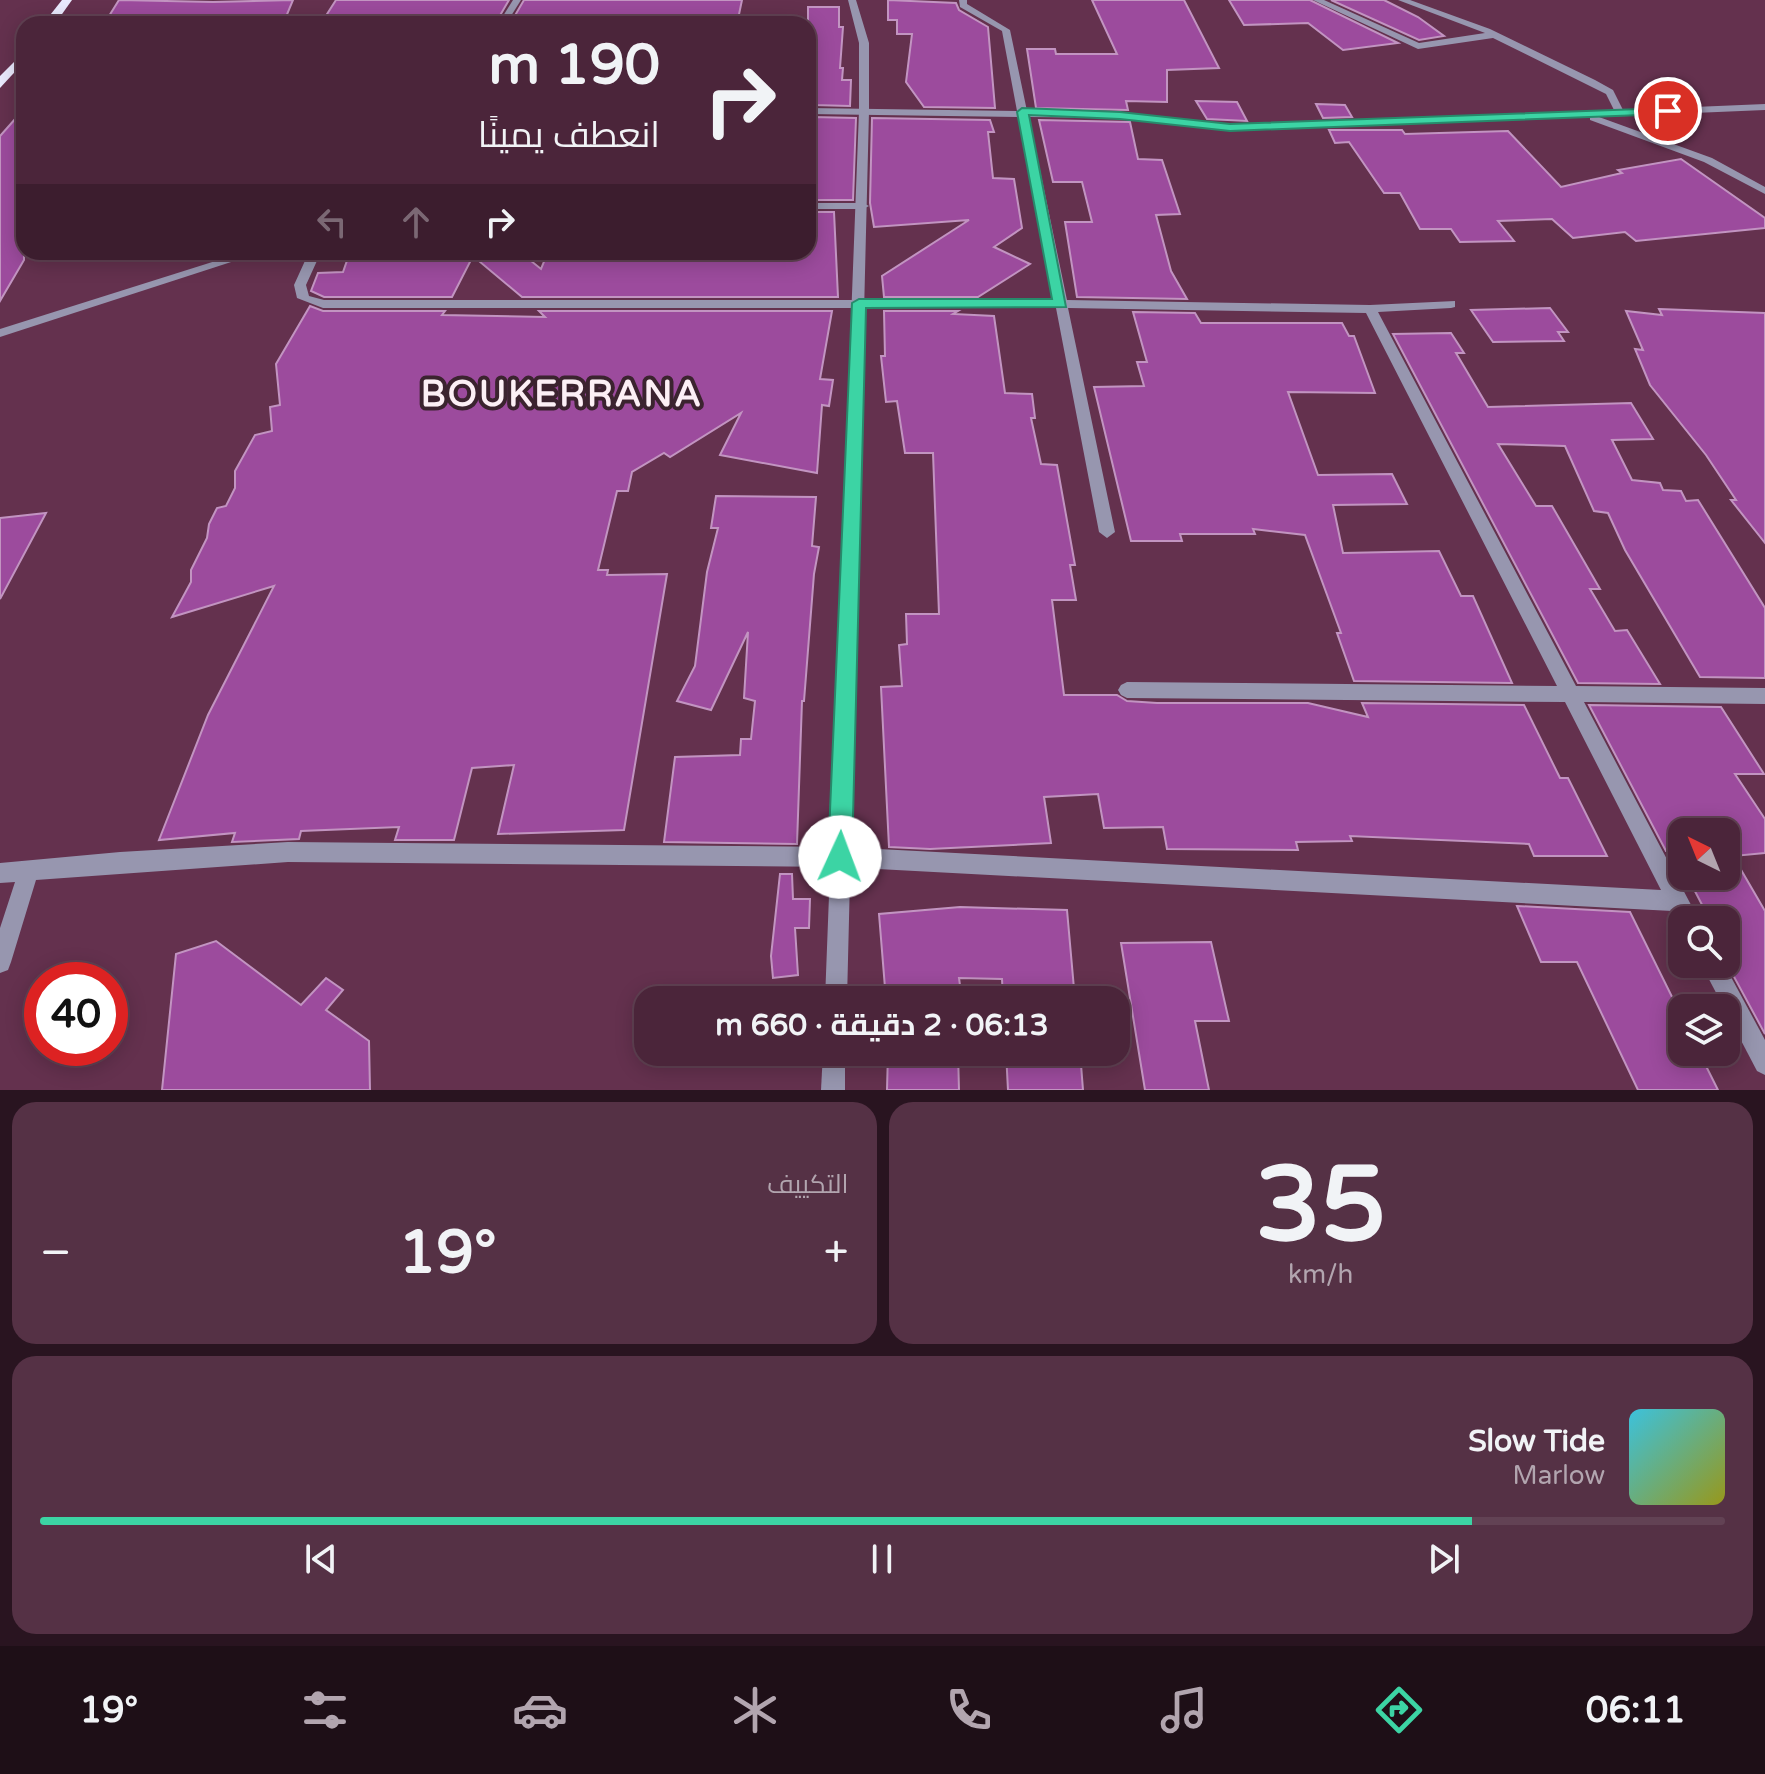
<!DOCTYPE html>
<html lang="ar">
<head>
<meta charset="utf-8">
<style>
	:root { --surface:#4b253a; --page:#553145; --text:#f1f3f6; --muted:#b2a5af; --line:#624254; --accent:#3cd4a4 }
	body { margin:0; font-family:"Varela Round",Cairo,sans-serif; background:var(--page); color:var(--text); direction:rtl; height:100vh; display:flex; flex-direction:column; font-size:30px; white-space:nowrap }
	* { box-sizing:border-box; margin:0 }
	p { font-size:26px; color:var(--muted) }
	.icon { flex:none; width:44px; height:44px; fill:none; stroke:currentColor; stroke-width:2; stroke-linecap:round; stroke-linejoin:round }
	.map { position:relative; height:1090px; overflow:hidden; direction:ltr }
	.details { display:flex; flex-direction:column; gap:12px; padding:12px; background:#291420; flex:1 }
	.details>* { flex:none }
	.guide { position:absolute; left:16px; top:16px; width:800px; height:244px; border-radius:24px; box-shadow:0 4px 20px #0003,0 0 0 2px var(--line); direction:rtl; background:#4b253a; color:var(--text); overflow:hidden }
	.needle { width:52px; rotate:317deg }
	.controls { position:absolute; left:1668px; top:818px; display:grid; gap:16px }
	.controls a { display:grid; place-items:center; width:72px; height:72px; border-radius:16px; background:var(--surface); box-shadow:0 4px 20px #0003,0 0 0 2px var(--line); font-size:40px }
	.speed { position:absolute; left:24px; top:962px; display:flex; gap:16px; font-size:40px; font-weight:700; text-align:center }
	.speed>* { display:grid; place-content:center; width:104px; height:104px; border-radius:50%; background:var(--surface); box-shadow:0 4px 20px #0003,0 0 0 2px var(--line); line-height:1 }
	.speed .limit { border:12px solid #d22; background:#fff; color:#111 }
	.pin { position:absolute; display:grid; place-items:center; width:68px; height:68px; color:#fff; margin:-34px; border:4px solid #fff; border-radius:50%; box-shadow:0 2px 8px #0007 }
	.me { position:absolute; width:88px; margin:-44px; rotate:2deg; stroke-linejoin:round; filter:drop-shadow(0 0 6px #0008) }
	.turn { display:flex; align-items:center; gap:28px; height:168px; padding:0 24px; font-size:36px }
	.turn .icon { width:104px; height:104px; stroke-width:2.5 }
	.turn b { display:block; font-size:56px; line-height:68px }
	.lanes { display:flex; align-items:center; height:76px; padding:0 24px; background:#0003; justify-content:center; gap:40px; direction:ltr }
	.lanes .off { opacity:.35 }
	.big { font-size:60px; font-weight:700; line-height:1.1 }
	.details .card { flex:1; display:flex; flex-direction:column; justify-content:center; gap:12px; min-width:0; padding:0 28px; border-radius:24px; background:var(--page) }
	.details .dial { align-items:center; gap:0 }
	.dial b { font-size:104px; line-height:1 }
	.song { display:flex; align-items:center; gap:24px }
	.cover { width:96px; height:96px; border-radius:12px; background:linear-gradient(135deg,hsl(190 70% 55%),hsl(60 70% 35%)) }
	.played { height:8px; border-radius:4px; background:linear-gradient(90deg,var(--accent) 85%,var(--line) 85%) }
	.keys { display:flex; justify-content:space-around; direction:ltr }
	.heat { display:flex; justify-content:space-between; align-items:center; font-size:44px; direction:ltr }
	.details .tiles { flex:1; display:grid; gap:12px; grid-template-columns:1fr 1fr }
	.card:last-child { grid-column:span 2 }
	.trip { position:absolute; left:634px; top:986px; width:496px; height:80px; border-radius:24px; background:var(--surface); box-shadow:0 4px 20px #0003,0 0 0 2px var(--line); font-weight:700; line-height:80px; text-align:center; direction:rtl }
	.dock { display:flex; height:128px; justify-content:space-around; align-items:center; background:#1e0f17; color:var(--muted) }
	.dock .icon { width:56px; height:56px }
	.dock .selected { color:var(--accent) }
	.dock b { font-size:36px; color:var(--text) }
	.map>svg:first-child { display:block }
	.building { fill:#9c4b9d; stroke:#c294c1; stroke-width:2 }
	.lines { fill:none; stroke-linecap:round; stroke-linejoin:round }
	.minor { fill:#9796af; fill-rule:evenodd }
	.tertiary { fill:#9796af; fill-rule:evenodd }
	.primary { fill:#eaeafe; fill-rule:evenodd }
	.route { fill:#3cd4a4; stroke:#278a6b; stroke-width:2 }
	.labels { text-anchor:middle; stroke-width:8; stroke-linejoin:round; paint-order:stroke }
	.district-label { font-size:36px; font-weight:bold; letter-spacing:2px; fill:#fceff5; stroke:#3b232f }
</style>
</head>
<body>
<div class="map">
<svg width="1765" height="1090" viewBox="0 0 1765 1090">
	<rect width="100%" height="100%" fill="#64314e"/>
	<!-- building -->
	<g class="building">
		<polygon points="119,0 213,2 293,0 283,24 104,24"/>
		<polygon points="336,0 509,0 495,24 401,24 405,18 322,22"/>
		<polygon points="524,0 742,0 737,24 510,24"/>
		<polygon points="888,0 956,3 959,10 988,27 995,108 924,107 906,82 912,34 897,34 897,20 888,20"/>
		<polygon points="1092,0 1184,0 1219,68 1167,70 1167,102 1126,101 1128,110 1036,108 1027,49 1055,49 1056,54 1117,54"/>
		<polygon points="1229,0 1310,0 1398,43 1343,50 1308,23 1244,25"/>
		<polygon points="1331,0 1384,0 1418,17 1444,36 1419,40"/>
		<polygon points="808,7 839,7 839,27 843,27 840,68 843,68 842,80 851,80 850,106 813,105 813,79 808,79"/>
		<polygon points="1196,101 1237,102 1247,121 1207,119"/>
		<polygon points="1316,104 1345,105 1352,117 1323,118"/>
		<polygon points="24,109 24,260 0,301 0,136"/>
		<polygon points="813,117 856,118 853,200 808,200"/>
		<polygon points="872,118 990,120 994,132 988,132 993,178 1014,179 1022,228 994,247 1030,264 978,297 884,297 882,276 969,220 874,227 870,203"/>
		<polygon points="1039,120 1130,122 1138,159 1162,160 1180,214 1156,215 1171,271 1187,299 1077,297 1065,222 1092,222 1082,182 1053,182"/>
		<polygon points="1329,130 1402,130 1405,134 1508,131 1561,187 1622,173 1618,170 1681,159 1765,218 1765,228 1636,241 1625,232 1573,238 1552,219 1498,221 1514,241 1460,242 1451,229 1420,229 1400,193 1384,193 1349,142 1335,143"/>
		<polygon points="808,212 834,212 838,297 522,297 473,256 452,297 324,297 311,291 318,273 343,272 350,252 520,252 541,269 548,252 808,252"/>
		<polygon points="310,306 323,311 445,311 442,315 545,317 539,311 832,311 820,379 833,380 829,406 822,405 817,473 720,455 741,413 670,457 664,453 632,472 628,491 617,491 598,570 608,570 607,575 667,574 624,830 498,834 514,765 472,768 454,840 395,840 399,827 301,831 299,839 232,842 235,833 159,840 208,715 274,586 172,617 191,582 191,570 207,538 209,524 217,508 226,506 235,488 235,471 255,435 272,431 270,407 280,405 276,364"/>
		<polygon points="1550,308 1568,332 1558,332 1564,341 1493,342 1471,310"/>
		<polygon points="1659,309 1765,313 1765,543 1731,500 1736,500 1706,455 1650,385 1635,349 1643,350 1626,311 1662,315"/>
		<polygon points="884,311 958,311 953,314 994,316 1005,393 1032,394 1035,418 1031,418 1041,464 1057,465 1075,565 1070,565 1076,600 1052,600 1064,695 1117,695 1127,701 1157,703 1308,703 1368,717 1362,703 1524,705 1560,778 1568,778 1607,856 1534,856 1529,844 1350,836 1352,841 1296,842 1298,850 1167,849 1163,827 1104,828 1098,794 1044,797 1051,843 930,849 889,847 881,687 902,686 899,645 907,644 906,614 939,614 933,453 905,453 897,401 886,402 881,356 885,356"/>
		<polygon points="1133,312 1195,313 1201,323 1342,323 1349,336 1354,336 1375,393 1288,392 1318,475 1392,474 1407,504 1333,505 1343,553 1439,551 1461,596 1473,596 1512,683 1354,681 1337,633 1341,633 1305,535 1253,529 1255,534 1180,534 1182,541 1131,541 1094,387 1144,386 1137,362 1147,362"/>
		<polygon points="1451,333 1464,353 1456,353 1488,407 1631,403 1653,439 1612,440 1632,480 1660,483 1663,490 1681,491 1686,501 1698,500 1765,608 1765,678 1700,677 1625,550 1608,513 1594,511 1565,446 1498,444 1536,506 1552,506 1600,589 1590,589 1615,631 1627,630 1660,684 1578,683 1393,334"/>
		<polygon points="716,496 816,497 812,546 819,547 814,574 804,701 802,701 797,844 664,842 675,757 740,755 741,739 751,739 755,701 744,698 748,632 711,710 677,701 695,666 707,572 718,528 711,528"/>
		<polygon points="46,513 0,599 0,518"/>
		<polygon points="1589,705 1721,707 1764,774 1735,774 1765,819 1765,853 1733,856 1765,911 1765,1034 1726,962 1726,920 1710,920 1687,876 1726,876 1726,832 1682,832 1682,852 1666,851"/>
		<polygon points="780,874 792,874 793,899 810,899 809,928 795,928 798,975 773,978 771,956"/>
		<polygon points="1517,906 1630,912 1682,1017 1682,1052 1699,1052 1718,1090 1638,1090 1577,962 1541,962"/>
		<polygon points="960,907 1067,910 1075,1000 1003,1000 1002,979 959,978 962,1000 886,1000 879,914"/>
		<polygon points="216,941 301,1005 326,978 343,990 326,1010 369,1041 370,1090 162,1090 176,954"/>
		<polygon points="1211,942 1229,1021 1195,1021 1209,1090 1145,1090 1121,943"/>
		<polygon points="888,1052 958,1052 959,1090 887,1090"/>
		<polygon points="1006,1052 1080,1052 1083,1090 1008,1090"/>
	</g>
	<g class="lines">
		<!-- minor -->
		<g class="minor">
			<polygon points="513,0 521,0 506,24 498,24"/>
			<polygon points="959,0 967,0 967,4 1010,30 1027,111 1120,112 1230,125 1614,110 1606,94 1493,38 1418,49 1313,0 1324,0 1419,43 1485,33 1398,0 1410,0 1490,29 1595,80 1613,90 1623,110 1765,104 1765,110 1599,117 1712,158 1765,187 1765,194 1704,162 1590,120 1590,117 1230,131 1120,118 1029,117 1067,300 1370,305 1455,301 1455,307 1451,308 1378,312 1576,686 1765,688 1765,704 1584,702 1699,920 1682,920 1682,928 1672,911 840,867 288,862 36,880 11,962 8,970 0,973 0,928 15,882 0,883 0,863 120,852 288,842 840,847 1661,890 1565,702 1127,698 1121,695 1118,690 1121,685 1127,682 1557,686 1366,313 1068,308 1115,532 1107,538 1099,532 1056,308 323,308 297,298 294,285 309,252 321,252 306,285 309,296 324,300 1054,300 1018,117 808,114 808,108 1017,111 1002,31 960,7"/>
			<polygon points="808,203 863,203 869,206 863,209 808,209"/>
			<polygon points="244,252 262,252 0,337 0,329"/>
			<polygon points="1701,964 1724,964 1765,1040 1765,1075 1757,1071"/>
		</g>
		<!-- tertiary -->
		<g class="tertiary">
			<polygon points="848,0 856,0 869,43 869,111 847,1000 825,1000 859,111 859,43"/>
			<polygon points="823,1052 845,1052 845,1090 821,1090"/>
		</g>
		<!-- primary -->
		<g class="primary">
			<polygon points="62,0 72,0 55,24 43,24"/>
			<polygon points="24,52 24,62 0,88 0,76"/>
		</g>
	</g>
	<!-- route -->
	<polygon class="route" points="1022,108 1120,112 1230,124 1668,108 1674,111 1668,114 1230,131 1120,119 1029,115 1066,307 866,308 852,857 848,865 840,868 832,865 828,857 852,303 859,299 1052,299 1017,112"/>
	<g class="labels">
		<!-- district labels -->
		<g class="district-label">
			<text x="562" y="406">BOUKERRANA</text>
		</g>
	</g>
</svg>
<div class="controls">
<a><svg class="needle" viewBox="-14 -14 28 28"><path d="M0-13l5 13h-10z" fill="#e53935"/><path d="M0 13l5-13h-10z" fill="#b2a5af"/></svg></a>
<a><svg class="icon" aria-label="search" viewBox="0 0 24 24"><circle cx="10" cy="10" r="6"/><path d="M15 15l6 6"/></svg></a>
<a><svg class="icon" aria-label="layers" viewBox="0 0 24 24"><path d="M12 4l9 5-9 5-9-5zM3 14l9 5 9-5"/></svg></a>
</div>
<div class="speed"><div class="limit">40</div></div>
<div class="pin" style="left:1668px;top:111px;background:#d93025"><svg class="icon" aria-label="arrive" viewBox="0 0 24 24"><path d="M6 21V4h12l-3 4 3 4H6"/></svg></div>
<svg class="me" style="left:840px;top:857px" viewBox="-20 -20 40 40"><circle r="19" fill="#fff"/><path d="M0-13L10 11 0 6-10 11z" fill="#3cd4a4"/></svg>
<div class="trip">06:13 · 2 دقيقة · 660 m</div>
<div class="guide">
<div class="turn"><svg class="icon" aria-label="right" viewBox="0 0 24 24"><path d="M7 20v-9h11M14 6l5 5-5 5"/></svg><div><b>190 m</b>انعطف يمينًا</div></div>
<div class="lanes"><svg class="icon off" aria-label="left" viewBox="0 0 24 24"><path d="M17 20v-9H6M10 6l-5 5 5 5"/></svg><svg class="icon off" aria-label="ahead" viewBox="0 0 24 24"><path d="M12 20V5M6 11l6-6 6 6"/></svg><svg class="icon" aria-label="right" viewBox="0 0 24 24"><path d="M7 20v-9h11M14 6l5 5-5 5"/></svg></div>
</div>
</div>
<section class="details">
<div class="tiles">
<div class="card dial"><b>35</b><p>km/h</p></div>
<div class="card"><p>التكييف</p>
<div class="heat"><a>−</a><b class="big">19°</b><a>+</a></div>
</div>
<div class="card">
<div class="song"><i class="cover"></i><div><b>Slow Tide</b><p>Marlow</p></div></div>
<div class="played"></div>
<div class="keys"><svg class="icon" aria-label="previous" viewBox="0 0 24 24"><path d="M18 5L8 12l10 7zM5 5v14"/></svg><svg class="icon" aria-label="pause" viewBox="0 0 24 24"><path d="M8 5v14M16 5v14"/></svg><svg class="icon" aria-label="next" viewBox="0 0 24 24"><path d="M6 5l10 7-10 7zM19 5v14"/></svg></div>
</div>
</div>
</section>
<nav class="dock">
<b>06:11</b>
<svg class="icon selected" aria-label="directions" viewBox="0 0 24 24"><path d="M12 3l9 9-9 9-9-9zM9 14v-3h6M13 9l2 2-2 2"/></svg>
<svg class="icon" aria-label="music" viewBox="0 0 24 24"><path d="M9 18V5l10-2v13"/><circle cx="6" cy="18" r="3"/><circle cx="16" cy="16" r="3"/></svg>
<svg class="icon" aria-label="phone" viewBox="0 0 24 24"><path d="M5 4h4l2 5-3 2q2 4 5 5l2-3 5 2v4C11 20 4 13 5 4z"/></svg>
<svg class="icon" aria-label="climate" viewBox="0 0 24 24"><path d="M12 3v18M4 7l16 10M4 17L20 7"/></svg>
<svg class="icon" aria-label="car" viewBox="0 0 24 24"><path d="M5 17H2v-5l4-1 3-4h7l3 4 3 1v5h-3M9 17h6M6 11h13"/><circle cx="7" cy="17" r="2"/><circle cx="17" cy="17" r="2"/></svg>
<svg class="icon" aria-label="filters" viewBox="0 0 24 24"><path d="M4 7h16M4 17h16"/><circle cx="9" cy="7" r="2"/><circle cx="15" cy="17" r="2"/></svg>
<b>19°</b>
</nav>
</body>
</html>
